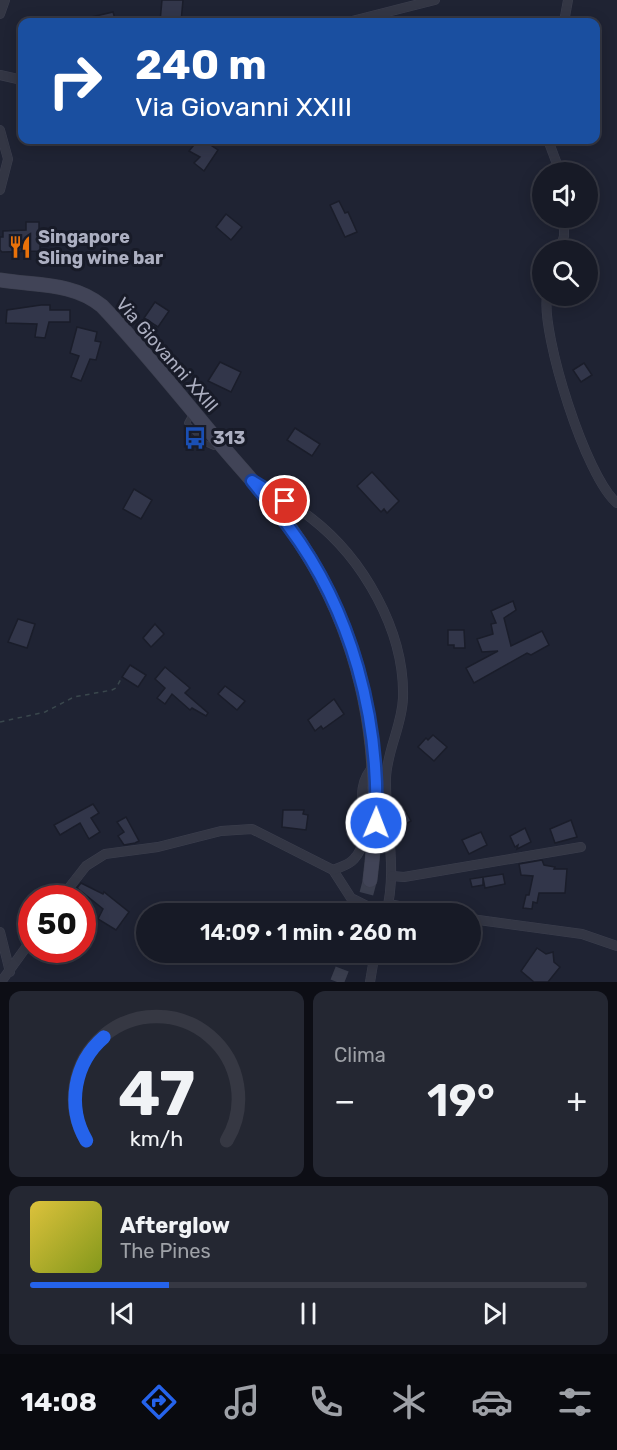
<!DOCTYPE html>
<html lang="it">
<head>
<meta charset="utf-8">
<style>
	:root { --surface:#171a26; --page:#242732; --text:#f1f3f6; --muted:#9ea1a7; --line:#363843; --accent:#2563eb }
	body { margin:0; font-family:Rubik,sans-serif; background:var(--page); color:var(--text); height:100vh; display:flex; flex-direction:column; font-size:22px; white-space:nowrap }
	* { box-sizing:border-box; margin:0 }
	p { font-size:20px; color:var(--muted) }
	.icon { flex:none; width:33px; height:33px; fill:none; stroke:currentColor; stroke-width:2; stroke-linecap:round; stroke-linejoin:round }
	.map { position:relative; height:982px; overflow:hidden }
	.panel { display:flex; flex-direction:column; gap:9px; padding:9px; background:#0d0e15; flex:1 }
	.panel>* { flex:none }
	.banner { position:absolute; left:18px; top:18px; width:582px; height:126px; border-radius:12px; box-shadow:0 3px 15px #0003,0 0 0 2px var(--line); background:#1a4fa0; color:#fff; overflow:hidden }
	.tools { position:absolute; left:532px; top:162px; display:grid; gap:12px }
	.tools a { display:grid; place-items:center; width:66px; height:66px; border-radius:50%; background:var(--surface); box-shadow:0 3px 15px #0003,0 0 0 2px var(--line); font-size:30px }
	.speed { position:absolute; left:18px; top:885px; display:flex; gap:12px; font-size:30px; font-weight:700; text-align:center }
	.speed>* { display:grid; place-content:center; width:78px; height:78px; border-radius:50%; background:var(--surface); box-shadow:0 3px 15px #0003,0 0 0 2px var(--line); line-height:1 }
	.speed .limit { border:9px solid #d22; background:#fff; color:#111 }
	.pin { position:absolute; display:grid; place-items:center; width:51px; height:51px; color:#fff; margin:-26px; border:3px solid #fff; border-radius:50%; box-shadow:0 2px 6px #0007 }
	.me { position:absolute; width:66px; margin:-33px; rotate:1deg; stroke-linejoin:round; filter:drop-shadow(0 0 4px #0008) }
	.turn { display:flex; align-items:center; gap:21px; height:126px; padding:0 18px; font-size:27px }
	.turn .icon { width:78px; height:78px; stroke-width:2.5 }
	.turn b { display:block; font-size:42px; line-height:51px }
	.big { font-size:45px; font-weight:600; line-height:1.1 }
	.panel .tile { flex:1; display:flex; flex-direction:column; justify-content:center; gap:9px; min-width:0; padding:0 21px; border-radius:12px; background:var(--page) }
	.panel .dial { align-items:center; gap:0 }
	.dial svg { height:156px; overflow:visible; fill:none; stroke:var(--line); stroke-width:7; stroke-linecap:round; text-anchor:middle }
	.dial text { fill:var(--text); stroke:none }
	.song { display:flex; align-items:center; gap:18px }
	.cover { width:72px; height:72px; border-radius:9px; background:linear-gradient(135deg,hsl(50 70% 55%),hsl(70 70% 35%)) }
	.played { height:6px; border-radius:3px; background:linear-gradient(90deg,var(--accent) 25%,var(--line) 25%) }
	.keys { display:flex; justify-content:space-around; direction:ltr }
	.heat { display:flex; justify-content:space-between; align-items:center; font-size:33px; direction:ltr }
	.panel .tiles { flex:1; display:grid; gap:9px; grid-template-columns:1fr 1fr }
	.tile:last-child { grid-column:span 2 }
	.trip { position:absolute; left:136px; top:903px; width:345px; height:60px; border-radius:30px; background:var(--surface); box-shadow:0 3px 15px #0003,0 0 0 2px var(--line); font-weight:600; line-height:60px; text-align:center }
	.tab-bar { display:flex; height:96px; justify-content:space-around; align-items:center; background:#090a0f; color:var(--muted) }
	.tab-bar .icon { width:42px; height:42px }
	.tab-bar .active { color:var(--accent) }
	.tab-bar b { font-size:27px; color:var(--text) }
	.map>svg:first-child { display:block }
	.building { fill:#32364a; stroke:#1a1d2a; stroke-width:1.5 }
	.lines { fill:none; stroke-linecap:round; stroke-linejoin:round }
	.secondary-tunnel { stroke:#3b3f4f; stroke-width:14; stroke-dasharray:14 7; stroke-linecap:butt }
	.lane-casing { stroke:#3c3f4e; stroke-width:6 }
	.street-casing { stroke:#3c3f4e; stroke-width:10 }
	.secondary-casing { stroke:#3c3f4e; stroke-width:15 }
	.path { stroke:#3a474d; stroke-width:1.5; stroke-dasharray:4.5 4.5; stroke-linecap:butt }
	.lane { stroke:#333644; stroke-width:4.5 }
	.street { stroke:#333644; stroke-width:9 }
	.secondary { stroke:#414457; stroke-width:14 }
	.route-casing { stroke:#184099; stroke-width:15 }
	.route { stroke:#2563eb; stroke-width:10 }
	.labels { text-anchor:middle; stroke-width:6; stroke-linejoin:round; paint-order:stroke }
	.poi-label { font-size:18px; font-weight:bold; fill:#acafc1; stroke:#181b28; text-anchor:start }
	.street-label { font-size:18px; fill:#acafc1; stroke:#181b28 }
</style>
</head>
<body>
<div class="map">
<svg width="617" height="982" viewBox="0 0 617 982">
	<rect width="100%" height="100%" fill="#1f2333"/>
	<!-- building -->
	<g class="building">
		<polygon points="162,0 183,0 181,22 160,22"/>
		<polygon points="113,12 116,22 84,22 83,19"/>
		<polygon points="198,140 203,140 218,150 204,171 194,163 200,157 189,151"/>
		<polygon points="339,201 345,213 348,212 357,232 345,237 330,205"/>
		<polygon points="226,214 242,227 231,240 216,227"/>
		<polygon points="26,222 39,222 39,233 48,233 48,246 40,246 40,251 2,252 0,250 0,237 3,237 3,231 26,230"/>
		<polygon points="155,302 169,311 158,327 144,318"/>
		<polygon points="41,305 50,305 50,310 70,310 70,322 49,322 45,338 35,337 37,324 6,323 7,310"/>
		<polygon points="77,327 97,332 95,341 101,342 96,360 90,359 81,381 71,377 79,356 70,353"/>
		<polygon points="220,362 241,372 231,392 208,381"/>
		<polygon points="584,363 592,375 581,382 573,370"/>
		<polygon points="295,428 320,444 312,456 287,440"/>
		<polygon points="372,472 399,501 387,513 384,509 381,512 357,486"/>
		<polygon points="134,489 152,500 141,519 123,509"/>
		<polygon points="513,601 516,610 504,618 511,646 542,631 549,645 531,655 527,653 474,683 466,668 498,651 482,652 477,639 493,634 491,624 496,623 491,611"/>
		<polygon points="18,619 35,624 27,648 8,642"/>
		<polygon points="155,624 164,634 151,647 143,638"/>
		<polygon points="448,630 464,630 465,648 454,648 454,645 448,645"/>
		<polygon points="130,665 146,675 138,687 122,677"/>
		<polygon points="165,667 190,688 185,693 208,713 206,716 192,708 190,710 172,694 165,704 157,698 165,688 155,679"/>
		<polygon points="225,686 245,701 237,710 218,694"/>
		<polygon points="334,699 344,714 323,729 321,726 315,731 308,720"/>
		<polygon points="433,735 447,747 434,761 418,747 426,738 428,740"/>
		<polygon points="93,804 99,813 91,818 100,832 89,839 80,823 60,835 54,825"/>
		<polygon points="283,810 304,810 303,814 308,815 306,830 282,827"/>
		<polygon points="405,810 411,821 396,830 394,816"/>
		<polygon points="126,817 139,841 135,843 124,845 118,836 124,832 117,822"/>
		<polygon points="571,820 577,837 555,843 550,829"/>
		<polygon points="525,828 531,842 517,849 518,845 515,847 510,836"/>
		<polygon points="481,832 487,845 469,854 462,840"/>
		<polygon points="542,860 544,865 555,867 554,869 567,869 565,893 539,893 537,903 533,902 532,909 523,908 526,895 529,895 533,876 521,875 519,864"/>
		<polygon points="503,874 505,884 485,888 483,878 483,885 472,887 470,879"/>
		<polygon points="81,883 103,894 104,892 129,912 116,930 98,919 103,909 77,888"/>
		<polygon points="537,948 546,954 553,952 554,962 560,967 548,982 534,982 521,971"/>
	</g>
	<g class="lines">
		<!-- secondary-tunnel -->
		<g class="secondary-tunnel">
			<polyline points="361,914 370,880"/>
			<polyline points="337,982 349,952"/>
		</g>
		<!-- lane casing -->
		<g class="lane-casing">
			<polyline id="lane" points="192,414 187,423 205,443 214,447 217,444"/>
		</g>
		<!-- street casing -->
		<g class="street-casing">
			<g id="street">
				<polyline points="0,14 5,0"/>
				<polyline points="348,22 435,0"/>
				<polyline points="564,22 568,0"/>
				<polyline points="0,75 22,80"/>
				<polyline points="0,130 8,159 0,190"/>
				<polyline points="548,140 560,172"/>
				<polyline points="560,250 564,236 564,218"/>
				<path d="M547 296C541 334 586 478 617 503"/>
				<path d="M261 486C278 496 296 506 311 518 363 558 405 631 403 698 402 726 387 750 386 778 385 823 398 869 386 914"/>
				<polyline points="333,870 351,898 383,914"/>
				<polyline points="392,876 404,877 581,847"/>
				<path d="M61 898 86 866 105 854 158 847 221 831 252 829 333 870C340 867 349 865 354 859 378 833 346 791 375 765"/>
				<polyline points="389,904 437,914"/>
				<polyline points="471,919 582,934 617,946"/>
				<polyline points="0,932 10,972"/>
				<polyline points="1,982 32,939"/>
				<polyline points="370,982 375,952"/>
			</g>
		</g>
		<!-- secondary casing -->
		<g class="secondary-casing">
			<path id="secondary" d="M0 280C36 286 73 282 102 306 141 347 176 391 212 434 238 466 267 495 291 529 365 634 386 754 370 880"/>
		</g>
		<!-- path -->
		<polyline class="path" points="0,722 45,712 74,697 112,690 116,688 121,679"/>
		<!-- lane -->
		<use href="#lane" class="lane"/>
		<!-- street -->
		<use href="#street" class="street"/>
		<!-- secondary -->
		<use href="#secondary" class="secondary"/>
	</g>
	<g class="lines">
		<!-- route casing -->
		<g class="route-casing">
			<path id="route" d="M285 501 252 481C264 496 277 511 289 527 352 611 380 719 376 823"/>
		</g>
		<!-- route -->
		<use href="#route" class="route"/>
	</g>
	<!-- icons -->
	<defs>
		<g id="restaurant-bare" transform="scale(1.8)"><path d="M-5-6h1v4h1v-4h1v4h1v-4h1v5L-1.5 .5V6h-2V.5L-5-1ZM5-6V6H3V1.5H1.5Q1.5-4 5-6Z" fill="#e8710a" stroke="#181b28" stroke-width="2.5" paint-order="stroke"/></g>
		<g id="bus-bare" transform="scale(1.8)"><path d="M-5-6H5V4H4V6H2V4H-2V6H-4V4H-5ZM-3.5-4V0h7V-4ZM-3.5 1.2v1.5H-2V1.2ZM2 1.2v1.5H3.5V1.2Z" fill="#1a4fb4" stroke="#181b28" stroke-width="2.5" paint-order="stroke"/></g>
	</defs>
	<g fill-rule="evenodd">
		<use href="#restaurant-bare" x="20" y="247"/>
		<use href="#bus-bare" x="195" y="438"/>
	</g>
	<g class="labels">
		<!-- poi labels -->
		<g class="poi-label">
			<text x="38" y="243">Singapore<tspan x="38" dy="21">Sling wine bar</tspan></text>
			<text x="213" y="444">313</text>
		</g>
		<!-- street labels -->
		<g class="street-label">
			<text transform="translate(167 355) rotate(49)" y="6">Via Giovanni XXIII</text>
		</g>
	</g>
</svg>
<div class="tools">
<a><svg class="icon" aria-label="sound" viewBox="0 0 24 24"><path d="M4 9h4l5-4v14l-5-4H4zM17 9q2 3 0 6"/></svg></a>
<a><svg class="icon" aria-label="search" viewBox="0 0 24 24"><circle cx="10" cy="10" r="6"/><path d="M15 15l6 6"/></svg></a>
</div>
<div class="speed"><div class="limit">50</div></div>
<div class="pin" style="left:285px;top:501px;background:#d93025"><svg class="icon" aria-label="arrive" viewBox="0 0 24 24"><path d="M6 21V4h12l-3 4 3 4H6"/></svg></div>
<svg class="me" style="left:376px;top:823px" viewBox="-20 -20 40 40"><circle r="17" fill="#2563eb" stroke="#fff" stroke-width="3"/><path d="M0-11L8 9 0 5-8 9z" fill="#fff"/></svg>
<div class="trip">14:09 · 1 min · 260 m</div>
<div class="banner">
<div class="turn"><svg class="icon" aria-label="right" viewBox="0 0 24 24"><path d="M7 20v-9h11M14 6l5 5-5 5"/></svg><div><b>240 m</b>Via Giovanni XXIII</div></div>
</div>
</div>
<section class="panel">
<div class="tiles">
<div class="tile dial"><svg viewBox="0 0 100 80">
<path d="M14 69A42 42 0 1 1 86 69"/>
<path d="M14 69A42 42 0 0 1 23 16" stroke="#2563eb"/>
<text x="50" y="56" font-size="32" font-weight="700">47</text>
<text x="50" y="72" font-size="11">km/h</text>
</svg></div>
<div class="tile"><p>Clima</p>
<div class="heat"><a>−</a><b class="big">19°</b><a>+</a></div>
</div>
<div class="tile">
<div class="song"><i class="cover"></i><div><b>Afterglow</b><p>The Pines</p></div></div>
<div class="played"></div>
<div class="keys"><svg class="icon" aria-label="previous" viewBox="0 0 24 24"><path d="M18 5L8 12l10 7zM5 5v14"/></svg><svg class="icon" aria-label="pause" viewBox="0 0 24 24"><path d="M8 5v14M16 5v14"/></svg><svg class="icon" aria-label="next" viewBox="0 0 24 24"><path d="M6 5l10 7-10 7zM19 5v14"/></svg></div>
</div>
</div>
</section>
<nav class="tab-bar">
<b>14:08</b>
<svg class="icon active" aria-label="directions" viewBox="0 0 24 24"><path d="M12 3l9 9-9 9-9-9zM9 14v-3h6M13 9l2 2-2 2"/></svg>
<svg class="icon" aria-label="music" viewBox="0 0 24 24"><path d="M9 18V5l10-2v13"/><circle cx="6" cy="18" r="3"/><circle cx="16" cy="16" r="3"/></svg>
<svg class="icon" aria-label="phone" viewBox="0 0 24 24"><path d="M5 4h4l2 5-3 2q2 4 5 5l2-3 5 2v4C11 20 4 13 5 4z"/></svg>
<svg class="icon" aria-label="climate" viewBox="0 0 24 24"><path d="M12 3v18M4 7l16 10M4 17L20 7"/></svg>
<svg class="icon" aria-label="car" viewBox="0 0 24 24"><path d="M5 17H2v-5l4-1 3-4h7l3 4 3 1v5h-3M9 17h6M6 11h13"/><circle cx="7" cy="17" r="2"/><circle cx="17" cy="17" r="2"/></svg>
<svg class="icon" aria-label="filters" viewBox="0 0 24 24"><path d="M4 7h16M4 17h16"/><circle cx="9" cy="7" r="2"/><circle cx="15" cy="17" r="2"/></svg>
</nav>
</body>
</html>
